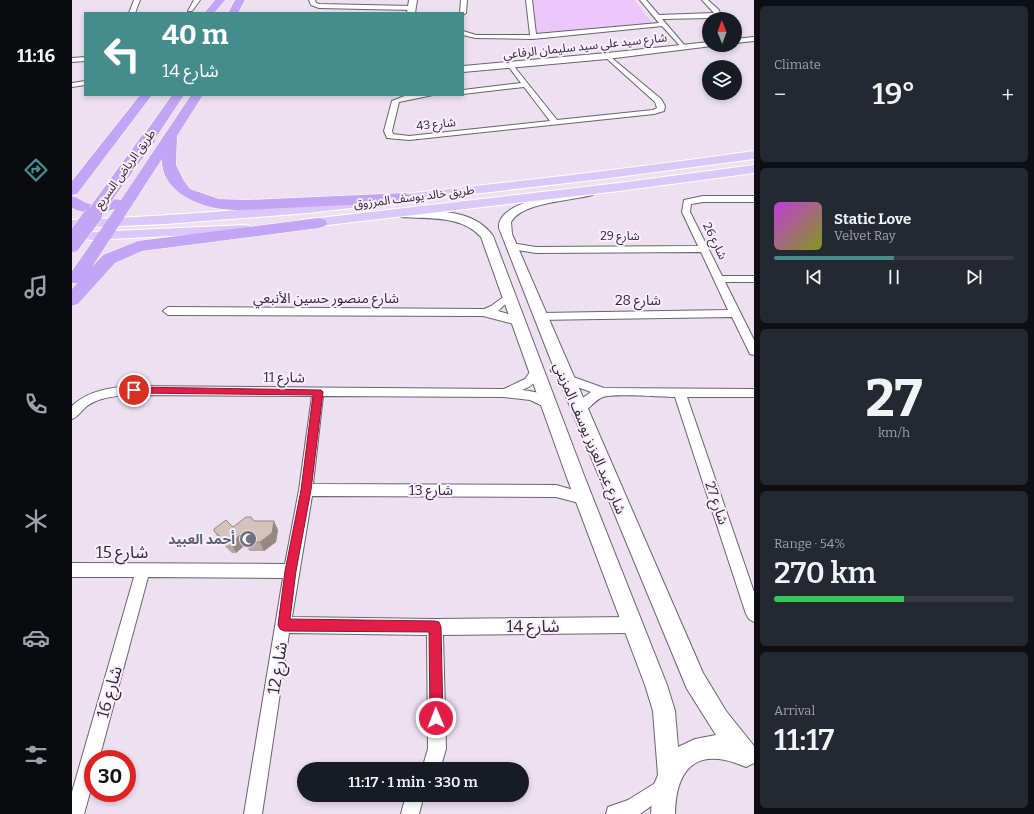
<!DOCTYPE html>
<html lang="en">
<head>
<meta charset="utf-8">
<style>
	:root { --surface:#171b24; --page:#242831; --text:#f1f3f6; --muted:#9ea1a6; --line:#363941; --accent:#458d8c }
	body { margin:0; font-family:Bitter,"Noto Sans Arabic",serif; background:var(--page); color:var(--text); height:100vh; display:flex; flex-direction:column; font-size:15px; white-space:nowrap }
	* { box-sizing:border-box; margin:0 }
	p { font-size:13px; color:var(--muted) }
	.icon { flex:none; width:22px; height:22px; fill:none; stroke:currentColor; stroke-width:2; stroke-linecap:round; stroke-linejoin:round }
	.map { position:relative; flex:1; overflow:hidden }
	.details { display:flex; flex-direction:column; gap:6px; padding:6px; background:#0d0f14; width:280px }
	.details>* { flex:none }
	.hud { position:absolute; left:12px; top:12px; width:380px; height:84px; border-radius:0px; box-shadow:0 2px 6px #0003; background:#458d8c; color:#fff; overflow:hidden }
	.needle { width:26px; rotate:359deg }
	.controls { position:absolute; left:630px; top:12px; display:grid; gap:8px }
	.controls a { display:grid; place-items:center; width:40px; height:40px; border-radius:50%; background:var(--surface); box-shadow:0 2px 6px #0003; font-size:20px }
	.speed { position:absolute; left:12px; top:750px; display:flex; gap:8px; font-size:20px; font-weight:700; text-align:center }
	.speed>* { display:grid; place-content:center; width:52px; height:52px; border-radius:50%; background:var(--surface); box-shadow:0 2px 6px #0003; line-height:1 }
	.speed .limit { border:6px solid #d22; background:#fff; color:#111 }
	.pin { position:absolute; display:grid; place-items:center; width:34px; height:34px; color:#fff; margin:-17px; border:2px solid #fff; border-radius:50%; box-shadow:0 1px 4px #0007 }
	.me { position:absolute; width:44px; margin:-22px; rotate:359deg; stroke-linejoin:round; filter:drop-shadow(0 0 3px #0008) }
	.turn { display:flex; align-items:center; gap:14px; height:84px; padding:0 12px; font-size:18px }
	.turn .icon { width:52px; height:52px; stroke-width:2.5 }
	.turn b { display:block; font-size:28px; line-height:34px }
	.big { font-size:30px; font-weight:600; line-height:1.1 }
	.details .tile { flex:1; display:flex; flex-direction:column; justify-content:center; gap:6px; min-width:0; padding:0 14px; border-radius:6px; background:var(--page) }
	.details .dial { align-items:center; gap:0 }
	.dial b { font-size:52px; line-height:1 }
	.song { display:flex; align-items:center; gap:12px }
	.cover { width:48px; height:48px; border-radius:6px; background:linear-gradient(135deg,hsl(290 70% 55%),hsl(70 70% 35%)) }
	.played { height:4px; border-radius:2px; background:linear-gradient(90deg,var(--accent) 50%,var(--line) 50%) }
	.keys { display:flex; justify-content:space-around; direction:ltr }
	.heat { display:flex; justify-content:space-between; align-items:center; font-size:22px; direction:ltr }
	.charge { height:6px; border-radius:3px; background:linear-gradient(90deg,#34c759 54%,var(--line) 0) }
	.trip { position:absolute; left:225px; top:762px; width:232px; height:40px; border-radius:20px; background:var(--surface); box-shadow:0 2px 6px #0003; font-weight:600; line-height:40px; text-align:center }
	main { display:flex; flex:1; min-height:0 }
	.tabs { display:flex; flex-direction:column; width:72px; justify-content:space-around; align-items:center; background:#090b0e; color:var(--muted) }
	.tabs .icon { width:28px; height:28px }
	.tabs .active { color:var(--accent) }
	.tabs b { font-size:18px; color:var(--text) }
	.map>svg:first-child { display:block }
	.green { fill:#ecc6fb }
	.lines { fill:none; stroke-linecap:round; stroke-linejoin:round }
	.street-casing { stroke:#6b616f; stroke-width:2 }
	.secondary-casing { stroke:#6b616f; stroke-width:2 }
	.primary-casing { stroke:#fff; stroke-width:2 }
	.highway-casing { stroke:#fff; stroke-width:1 }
	.street { fill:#fff; fill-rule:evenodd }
	.secondary { fill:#fff; fill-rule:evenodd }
	.primary { fill:#dac9f8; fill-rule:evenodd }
	.highway { fill:#c2a5f4; fill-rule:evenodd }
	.highway-bridge-far1-casing { stroke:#fff; stroke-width:15; stroke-linecap:butt }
	.highway-bridge-casing { stroke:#fff; stroke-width:19; stroke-linecap:butt }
	.highway-bridge-far1 { stroke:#c2a5f4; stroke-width:14 }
	.highway-bridge { stroke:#c2a5f4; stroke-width:18 }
	.wall { fill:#b7a7a0 }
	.shaded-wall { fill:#958882 }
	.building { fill:#d5c2ba; stroke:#958882 }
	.route { fill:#e11d48; stroke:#92132f }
	.labels { text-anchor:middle; stroke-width:4; stroke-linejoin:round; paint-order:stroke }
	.far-street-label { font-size:12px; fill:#2f2a31; stroke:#faeeff }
	.street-label { font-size:14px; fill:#2f2a31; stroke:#faeeff }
	.worship-label { font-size:14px; font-weight:bold; fill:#5b616d; stroke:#faeeff; text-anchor:end }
	.near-street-label { font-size:17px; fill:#2f2a31; stroke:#faeeff }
</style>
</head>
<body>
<main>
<nav class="tabs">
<b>11:16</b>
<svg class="icon active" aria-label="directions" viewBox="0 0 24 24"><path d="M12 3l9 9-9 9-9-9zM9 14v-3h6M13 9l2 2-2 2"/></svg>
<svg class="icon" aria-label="music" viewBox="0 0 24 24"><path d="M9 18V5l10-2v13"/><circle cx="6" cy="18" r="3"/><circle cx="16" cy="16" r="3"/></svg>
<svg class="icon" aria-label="phone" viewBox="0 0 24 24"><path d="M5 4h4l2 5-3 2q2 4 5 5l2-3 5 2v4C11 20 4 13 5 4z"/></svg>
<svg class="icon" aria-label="climate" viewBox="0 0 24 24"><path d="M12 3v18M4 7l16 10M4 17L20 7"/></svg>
<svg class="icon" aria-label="car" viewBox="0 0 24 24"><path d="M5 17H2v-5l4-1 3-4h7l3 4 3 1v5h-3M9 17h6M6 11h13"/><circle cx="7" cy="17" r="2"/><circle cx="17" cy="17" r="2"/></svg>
<svg class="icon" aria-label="filters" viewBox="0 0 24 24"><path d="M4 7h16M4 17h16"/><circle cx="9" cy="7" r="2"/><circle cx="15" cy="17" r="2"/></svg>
</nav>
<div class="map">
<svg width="682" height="814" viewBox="0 0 682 814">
	<rect width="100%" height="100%" fill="#ede1f1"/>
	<!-- green -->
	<polygon class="green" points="460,0 562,0 582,25 465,34"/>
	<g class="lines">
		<!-- street casing -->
		<g class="street-casing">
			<g id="street">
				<polygon points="62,0 68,0 63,13 57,13"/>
				<polygon points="122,0 128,0 120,11 116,11"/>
				<polygon points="237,0 243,0 244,3 248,4 340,6 343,8 340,10 247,8 239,5"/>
				<polygon points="389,0 395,0 394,13 391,15 391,13 388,13"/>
				<polygon points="454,0 460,0 464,34 587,23 568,0 574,0 587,15 642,13 630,0 636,0 647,10 648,14 639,18 590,19 614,47 611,49 590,26 461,39 403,38 391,35 391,31 404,35 458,35"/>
				<polygon points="535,54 589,99 593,106 592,111 582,114 337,140 315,138 312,131 320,101 335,95 361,95 327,102 320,131 321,134 337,136 478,121 452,87 391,94 391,90 449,83 436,66 439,64 441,65 485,120 581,110 585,108 583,102 533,57 533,55"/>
				<polygon points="13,57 13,61 0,62 0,58"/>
				<polygon points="13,81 13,85 0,87 0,83"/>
				<polygon points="631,196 682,196 682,202 631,202 619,204 618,212 650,276 682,276 682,282 653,282 682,340 682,355 678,354 660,317 464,320 463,317 464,314 468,313 656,310 629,252 464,253 439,249 434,246 439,243 464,247 626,246 610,212 612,200"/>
				<polygon points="437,293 442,296 426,311 450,318 451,321 450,324 446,325 411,316 96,315 91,311 96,307 412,309 419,306"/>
				<path d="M464 368 468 369 470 372C464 382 460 386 450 390 460 391 478 394 483 404L481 407 477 409 458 400 432 397 251 396 241 484 484 485 516 494 518 498 516 502 511 504 484 497 240 496 220 617 363 619 560 617 565 620 568 625 565 630 560 633 371 635 374 749 368 769H350L356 749 355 635 217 633 190 814H172L211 578 76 577 27 759H21V782L12 814H0V792L62 577H0V563L213 564 227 490 240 396 53 395C39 397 26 398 15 406 10 410 6 417 0 419V406L2 404C19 390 40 387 62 386L432 389 453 379 460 369Z"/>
				<path d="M493 374 532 388 682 389V397H615L682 592V622L677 619 674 614 603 397C588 397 542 393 531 397 520 401 513 417 503 413L501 410 508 400 519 392 489 381 487 378 489 375Z"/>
				<polygon points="593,777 599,780 602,786 599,792 568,814 534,814 536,807 556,800"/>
				<polygon points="334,795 352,795 347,814 329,814"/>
			</g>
		</g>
		<!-- secondary casing -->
		<g class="secondary-casing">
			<g id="secondary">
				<polygon points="337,0 345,0 343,13 335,13"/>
				<polygon points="682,37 682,41 663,43 663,39"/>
				<polygon points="637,42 637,45 640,46 535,59 391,72 391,66 535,53"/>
				<path d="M516 190 522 193 520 195C499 201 450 202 439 222L440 234 631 673 654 711 682 746V763L674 767C628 747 604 764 603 814H579L581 787 586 775 581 711 573 685 495 478 409 237C390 215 356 219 329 217L323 213 329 209C360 212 401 207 421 236L513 478 595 685 603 711 606 747 623 739 644 735 615 689 478 358 427 228C424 200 496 193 516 190Z"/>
			</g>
		</g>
		<!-- primary casing -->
		<g class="primary-casing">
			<g id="primary">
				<path d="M682 151V159L530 179 236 213 94 224 0 228V220C138 215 275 201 412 185 502 175 592 164 682 151Z"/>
				<polygon points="682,165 682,173 547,191 230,228 225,227 223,224 225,221 230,220 547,183"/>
				<polygon points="173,225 178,226 180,229 178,232 19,240 14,239 12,236 14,233 19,232"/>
			</g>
		</g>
		<!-- highway casing -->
		<g class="highway-casing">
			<g id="highway">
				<polygon points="143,0 153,0 142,13 132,13"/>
				<polygon points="163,0 173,0 166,13 156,13"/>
				<polygon points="68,95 80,95 5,194 0,195 0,181"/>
				<polygon points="100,95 112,95 81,142 71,142 69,139"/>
				<path d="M119 95H131L105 136 104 165 112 181 118 189 147 199 175 200 333 193 338 195 341 198 338 201 333 203C292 204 251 206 211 208 189 209 165 212 143 208 119 203 89 188 90 159L20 267 31 255 66 241 247 218 253 220 255 223 253 226 247 228 70 251 43 263 6 304 0 306V289L5 283H0V271L43 209C28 213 14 215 0 208V196C8 198 12 204 21 204 31 204 39 197 49 200Z"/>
			</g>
		</g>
		<!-- street -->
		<use href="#street" class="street"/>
		<!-- secondary -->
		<use href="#secondary" class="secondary"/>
		<!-- primary -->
		<use href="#primary" class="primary"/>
		<!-- highway -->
		<use href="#highway" class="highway"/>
		<!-- highway-bridge-far1 casing -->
		<g class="highway-bridge-far1-casing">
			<polyline id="highway-bridge-far1" points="20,216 76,139"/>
		</g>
		<!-- highway-bridge casing -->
		<g class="highway-bridge-casing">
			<polyline id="highway-bridge" points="0,243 21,215"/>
		</g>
		<!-- highway-bridge-far1 -->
		<use href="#highway-bridge-far1" class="highway-bridge-far1"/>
		<!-- highway-bridge -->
		<use href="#highway-bridge" class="highway-bridge"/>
	</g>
	<!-- wall -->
	<polygon class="wall" points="182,521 206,530 204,542 192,551 178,551 173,545 164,553 160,553 148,541 142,531 161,527"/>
	<!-- shaded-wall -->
	<g class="shaded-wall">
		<polygon points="202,521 206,530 204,542 192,551 188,542"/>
		<polygon points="168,535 173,545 164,553 159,543"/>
	</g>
	<!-- building -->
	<polygon class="building" points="174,517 179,517 182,521 202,521 200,533 188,542 173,542 168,535 159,543 155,543 142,531 142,529 154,520 161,527"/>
	<!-- route -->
	<polygon class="route" points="62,387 249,390 251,392 239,490 224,571 218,619 363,621 367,622 369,627 371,718 369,723 364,725 360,723 358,718 357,632 212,631 208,629 206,625 213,571 229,490 241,395 62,393 57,390"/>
	<!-- icons -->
	<defs>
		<g id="mosque-disc" transform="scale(0.9)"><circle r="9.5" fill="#6b7280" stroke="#faeeff"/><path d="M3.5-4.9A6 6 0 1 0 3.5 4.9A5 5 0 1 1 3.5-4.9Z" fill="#fff"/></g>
	</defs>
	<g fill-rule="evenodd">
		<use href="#mosque-disc" x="176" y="539"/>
	</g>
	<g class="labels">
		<!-- far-street labels -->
		<g class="far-street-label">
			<text transform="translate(513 46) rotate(-6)" y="4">شارع سيد علي سيد سليمان الرفاعي</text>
			<text transform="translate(364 124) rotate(-6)" y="4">شارع 43</text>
			<text transform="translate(53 169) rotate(-54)" y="4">طريق الرياض السريع</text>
			<text transform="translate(342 197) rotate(-7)" y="4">طريق خالد يوسف المرزوق</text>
			<text x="548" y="240">شارع 29</text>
			<text transform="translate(643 241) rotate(64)" y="4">شارع 26</text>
		</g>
		<!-- street labels -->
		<g class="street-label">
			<text x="254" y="303">شارع منصور حسين الأنبعي</text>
			<text x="566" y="305">شارع 28</text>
			<text transform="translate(212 377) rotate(1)" y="5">شارع 11</text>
			<text transform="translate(518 438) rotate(67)" y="5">شارع عبد العزيز يوسف المزيني</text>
			<text x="359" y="495">شارع 13</text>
			<text transform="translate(645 503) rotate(71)" y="5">شارع 27</text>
		</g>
		<!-- worship labels -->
		<g class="worship-label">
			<text x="163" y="544">أحمد العبيد</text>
		</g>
		<!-- near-street labels -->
		<g class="near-street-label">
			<text x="50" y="558">شارع 15</text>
			<text x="461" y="632">شارع 14</text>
			<text transform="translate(205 668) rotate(-81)" y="6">شارع 12</text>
			<text transform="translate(37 692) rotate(-74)" y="6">شارع 16</text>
		</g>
	</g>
</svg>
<div class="controls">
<a><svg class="needle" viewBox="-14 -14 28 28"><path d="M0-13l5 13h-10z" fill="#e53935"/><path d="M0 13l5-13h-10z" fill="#9ea1a6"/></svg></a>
<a><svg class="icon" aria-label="layers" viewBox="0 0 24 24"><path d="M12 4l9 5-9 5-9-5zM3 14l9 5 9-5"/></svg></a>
</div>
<div class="speed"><div class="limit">30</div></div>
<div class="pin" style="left:62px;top:390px;background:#d93025"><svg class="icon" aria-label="arrive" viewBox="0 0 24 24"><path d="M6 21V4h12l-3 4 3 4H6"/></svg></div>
<svg class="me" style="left:364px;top:718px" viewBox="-20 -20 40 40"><circle r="17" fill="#e11d48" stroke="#fff" stroke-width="3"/><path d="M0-11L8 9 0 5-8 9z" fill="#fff"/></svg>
<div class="trip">11:17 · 1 min · 330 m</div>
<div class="hud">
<div class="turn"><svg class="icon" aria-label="left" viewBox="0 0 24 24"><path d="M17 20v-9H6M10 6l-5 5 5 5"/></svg><div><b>40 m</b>شارع 14</div></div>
</div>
</div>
<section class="details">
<div class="tile"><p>Climate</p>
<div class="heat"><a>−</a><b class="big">19°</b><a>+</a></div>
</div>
<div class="tile">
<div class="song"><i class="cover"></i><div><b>Static Love</b><p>Velvet Ray</p></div></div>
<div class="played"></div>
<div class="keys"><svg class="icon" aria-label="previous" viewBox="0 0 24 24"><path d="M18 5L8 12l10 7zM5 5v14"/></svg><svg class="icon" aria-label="pause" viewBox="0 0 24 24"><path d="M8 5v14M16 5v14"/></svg><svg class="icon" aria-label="next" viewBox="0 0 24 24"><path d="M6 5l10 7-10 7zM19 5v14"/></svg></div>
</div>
<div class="tile dial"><b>27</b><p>km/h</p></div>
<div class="tile"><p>Range · 54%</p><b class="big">270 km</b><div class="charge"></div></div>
<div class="tile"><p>Arrival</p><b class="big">11:17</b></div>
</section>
</main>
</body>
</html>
